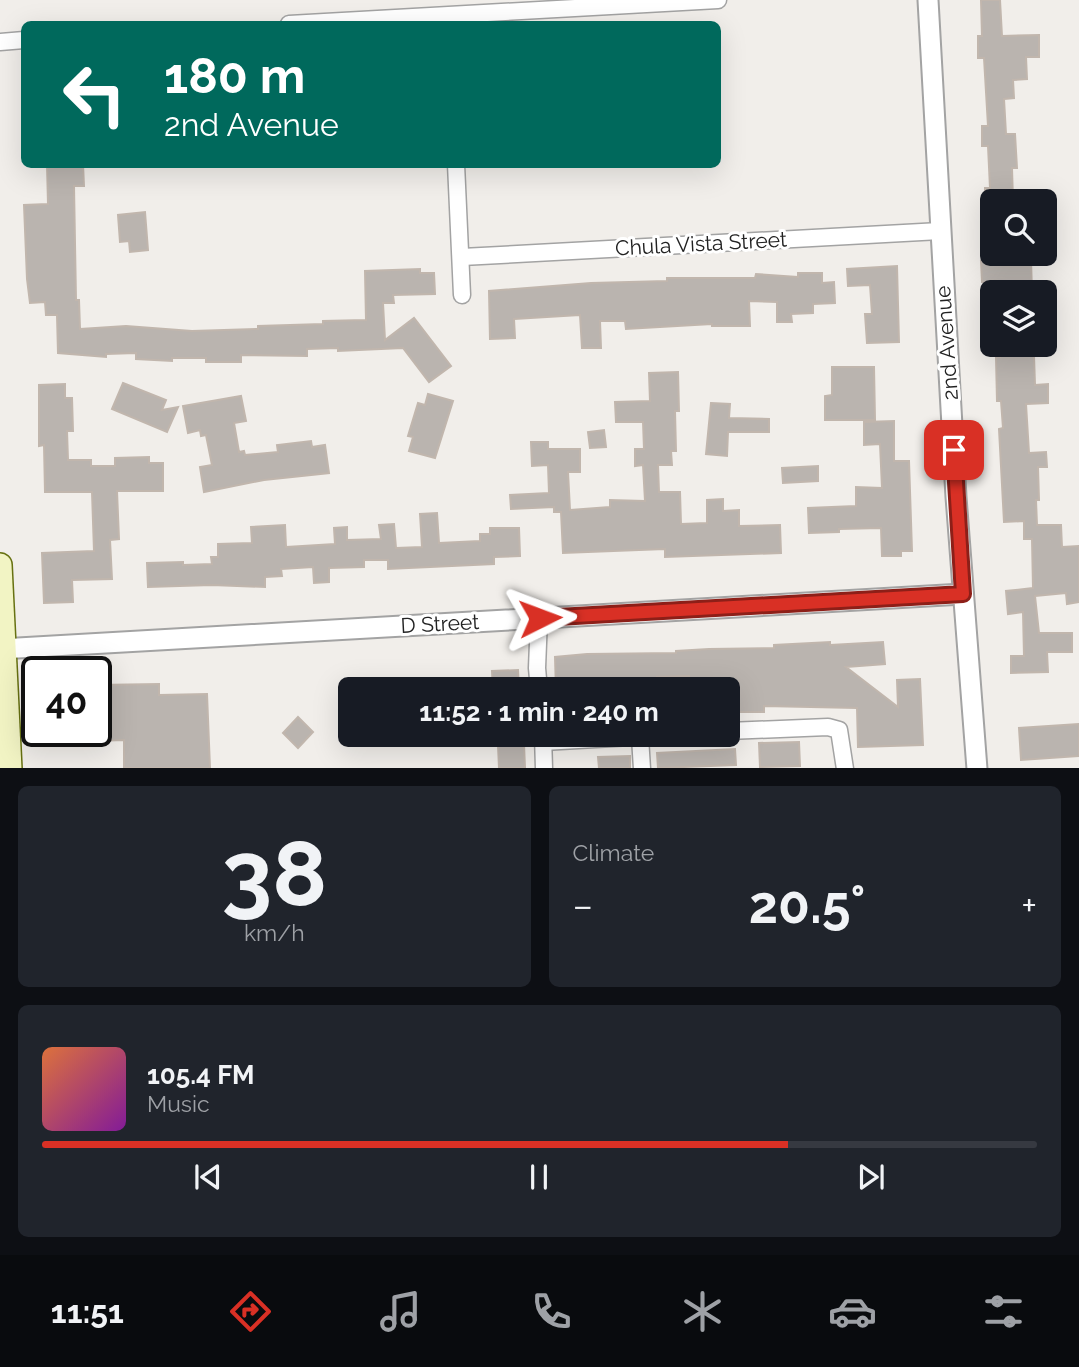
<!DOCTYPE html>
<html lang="en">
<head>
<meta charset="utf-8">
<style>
	:root { --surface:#171b24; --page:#20242c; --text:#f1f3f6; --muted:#9ea1a6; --line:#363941; --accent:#d93025 }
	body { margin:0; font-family:Raleway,sans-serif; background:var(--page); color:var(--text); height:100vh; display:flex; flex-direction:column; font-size:26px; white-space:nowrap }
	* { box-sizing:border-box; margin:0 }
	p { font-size:23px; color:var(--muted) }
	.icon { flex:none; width:38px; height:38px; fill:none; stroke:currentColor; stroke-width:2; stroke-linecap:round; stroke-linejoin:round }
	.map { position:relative; height:768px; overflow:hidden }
	.drawer { display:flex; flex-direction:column; gap:18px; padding:18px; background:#0d0f14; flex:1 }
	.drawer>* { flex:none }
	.banner { position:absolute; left:21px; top:21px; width:700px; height:147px; border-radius:10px; box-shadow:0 7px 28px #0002; background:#00695c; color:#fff; overflow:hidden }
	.buttons { position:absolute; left:980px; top:189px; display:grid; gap:14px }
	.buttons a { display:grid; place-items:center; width:77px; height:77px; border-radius:10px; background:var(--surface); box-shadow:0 7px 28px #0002; font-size:35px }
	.speed { position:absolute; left:21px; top:656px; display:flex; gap:14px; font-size:35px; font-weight:700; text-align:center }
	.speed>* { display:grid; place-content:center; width:91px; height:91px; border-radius:50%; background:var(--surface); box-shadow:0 7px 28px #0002; line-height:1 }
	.speed .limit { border:4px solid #111; border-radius:10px; background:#fff; color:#111 }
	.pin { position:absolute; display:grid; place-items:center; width:60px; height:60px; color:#fff; margin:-30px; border-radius:14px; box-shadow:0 4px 10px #0006 }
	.me { position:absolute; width:77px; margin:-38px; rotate:87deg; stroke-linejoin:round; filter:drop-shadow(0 0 5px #0008) }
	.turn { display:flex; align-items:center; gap:24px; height:147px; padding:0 28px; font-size:32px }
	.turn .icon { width:91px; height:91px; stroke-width:2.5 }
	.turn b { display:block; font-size:49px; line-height:60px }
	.big { font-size:52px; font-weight:700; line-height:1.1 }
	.drawer .widget { flex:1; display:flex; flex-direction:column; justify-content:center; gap:10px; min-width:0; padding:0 24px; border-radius:10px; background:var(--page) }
	.drawer .dial { align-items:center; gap:0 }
	.dial b { font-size:91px; line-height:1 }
	.song { display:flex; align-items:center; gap:21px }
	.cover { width:84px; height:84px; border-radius:10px; background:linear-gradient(135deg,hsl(20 70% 55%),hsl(290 70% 35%)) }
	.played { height:7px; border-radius:4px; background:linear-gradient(90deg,var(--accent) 75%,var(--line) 75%) }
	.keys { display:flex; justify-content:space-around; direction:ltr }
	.heat { display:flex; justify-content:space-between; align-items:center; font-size:38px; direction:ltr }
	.drawer .tiles { flex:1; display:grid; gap:18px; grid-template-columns:1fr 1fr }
	.widget:last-child { grid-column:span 2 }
	.trip { position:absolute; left:338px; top:677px; width:402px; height:70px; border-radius:10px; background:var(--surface); box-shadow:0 7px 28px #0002; font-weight:700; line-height:70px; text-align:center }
	.menu { display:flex; height:112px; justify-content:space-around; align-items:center; background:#090b0e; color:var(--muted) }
	.menu .icon { width:49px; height:49px }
	.menu .selected { color:var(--accent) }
	.menu b { font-size:32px; color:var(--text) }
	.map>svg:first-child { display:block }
	.building { fill:#bab4af; stroke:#c1b6ad; stroke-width:2 }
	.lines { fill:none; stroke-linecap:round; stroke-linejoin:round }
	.minor-casing { stroke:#a3a3a3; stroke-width:19 }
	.tertiary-casing { stroke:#a3a3a3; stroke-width:23 }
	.secondary-casing { stroke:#677111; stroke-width:26 }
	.minor { stroke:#fff; stroke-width:16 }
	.tertiary { stroke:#fff; stroke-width:19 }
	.secondary { stroke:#f2f4c4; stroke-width:23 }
	.route-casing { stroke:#8d1f18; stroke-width:18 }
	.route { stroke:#d93025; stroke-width:12 }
	.labels { text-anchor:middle; stroke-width:6; stroke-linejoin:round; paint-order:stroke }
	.street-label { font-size:21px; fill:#222; stroke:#fff }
</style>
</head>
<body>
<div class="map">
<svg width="1079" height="769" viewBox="0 0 1079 769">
	<rect width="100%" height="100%" fill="#f1eeea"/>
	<!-- building -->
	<g class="building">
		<polygon points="981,0 1000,0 1002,36 1039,35 1039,57 1026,57 1027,79 1013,80 1014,98 1004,99 1006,134 1015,134 1017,168 1012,168 1013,201 985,201 985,188 990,188 988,146 982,146 982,126 988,126 984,58 978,58 978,36 982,36"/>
		<polygon points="47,164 83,164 84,186 74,186 76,300 79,300 80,329 126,326 192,331 258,329 258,326 323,324 323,321 366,320 365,271 420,269 420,273 434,273 435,294 393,295 394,303 383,303 385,340 414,318 451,366 429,382 403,348 338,351 338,348 307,349 307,356 241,355 241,362 206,362 206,358 172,358 172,361 136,359 136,353 106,354 106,357 58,353 57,315 46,315 45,302 30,303 27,279 24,205 48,204"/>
		<polygon points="145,212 148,250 130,252 129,241 120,242 118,215"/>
		<polygon points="1031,260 1032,292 995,292 994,282 982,282 981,261"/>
		<polygon points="897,266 899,342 867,343 865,314 872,314 870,285 848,286 847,269"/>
		<polygon points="798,273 822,273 822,283 834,282 835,303 813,304 813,313 791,314 792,322 777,322 777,302 749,301 750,326 712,326 712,324 626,329 625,321 600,321 601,348 582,348 580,315 514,319 515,338 490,339 489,291 591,283 667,281 667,278 755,278 756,274 798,277"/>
		<polygon points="1017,346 1017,356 1034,356 1035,385 1048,384 1048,403 1026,404 1029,453 1046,452 1047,467 1038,467 1039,500 1036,500 1037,525 1061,525 1062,547 1079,546 1079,602 1067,604 1066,593 1035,596 1039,633 1072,633 1072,652 1047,652 1048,672 1011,673 1011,656 1024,656 1023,612 1008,614 1006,591 1033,588 1032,539 1024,539 1024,521 1004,522 999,429 1003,428 1001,401 997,401 996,357 1000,357 1000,347"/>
		<polygon points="832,367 874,367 875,420 825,420 825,396 832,395"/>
		<polygon points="678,372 679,411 675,411 676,451 671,451 672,465 658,465 659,492 680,492 681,524 707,523 707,500 723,499 723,511 739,510 739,526 780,525 781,553 665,557 665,549 563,553 561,512 554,512 554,507 511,509 510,495 549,493 548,465 532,466 531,442 548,442 548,449 580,449 580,472 568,472 570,510 610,507 610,500 645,501 643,465 635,466 635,449 644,449 643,422 616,422 615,402 650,401 649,373"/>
		<polygon points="123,383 166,400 162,410 178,407 167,432 112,409"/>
		<polygon points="65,384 65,398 72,398 73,431 67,431 68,460 91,460 91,466 115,466 115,458 149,457 149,463 163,463 163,491 117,491 119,539 110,540 112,579 72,580 73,602 44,603 42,553 94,551 92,492 45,492 44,445 39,446 39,385"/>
		<polygon points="428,394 453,401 435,458 409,451 413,437 408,436 418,403 425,405"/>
		<polygon points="241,396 246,421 234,423 239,452 244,451 245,455 278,452 277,445 311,441 312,447 325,445 329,473 264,480 204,492 200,467 212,465 206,435 201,436 200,430 188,433 183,406"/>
		<polygon points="711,403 730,404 729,418 769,419 769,432 728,432 727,456 706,454"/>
		<polygon points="894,421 894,461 909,461 912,551 901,551 901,556 882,556 881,528 839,529 839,532 809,533 808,508 856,506 856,487 882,488 880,444 864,445 864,422"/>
		<polygon points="604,430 606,447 590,448 588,432"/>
		<polygon points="818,466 818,481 783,483 782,468"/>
		<polygon points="437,513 439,543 480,541 480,534 490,534 490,528 519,528 520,556 494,557 494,564 388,569 388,560 364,560 364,567 329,568 329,582 314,583 313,567 281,569 282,576 265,577 265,587 212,585 148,587 147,563 183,562 183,565 212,564 211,557 218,557 218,544 252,543 251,527 285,525 286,547 335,544 334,528 347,527 347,540 381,539 379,525 394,524 396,548 422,547 420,514"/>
		<polygon points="830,642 830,645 883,642 885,664 846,667 898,707 897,680 920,679 923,745 858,747 857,708 764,706 764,712 728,712 728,690 689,690 689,676 657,677 657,681 576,682 576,690 556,690 555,657 587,654 676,653 676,651 709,649 774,648 774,645"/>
		<polygon points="518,670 519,690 493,690 492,671"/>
		<polygon points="159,684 159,695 207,694 210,768 124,768 124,740 96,741 96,685"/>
		<polygon points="298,717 313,732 298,748 283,733"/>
		<polygon points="1079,724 1079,756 1021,760 1019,728"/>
		<polygon points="799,742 800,766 760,767 759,743"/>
		<polygon points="524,744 525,768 499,768 498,745"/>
		<polygon points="735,749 736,765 658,768 657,753"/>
		<polygon points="630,756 630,768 599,768 598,757"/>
	</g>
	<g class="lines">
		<!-- minor casing -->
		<g class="minor-casing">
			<g id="minor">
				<polyline points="289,24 718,0"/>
				<polyline points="0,42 24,40"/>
				<polyline points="456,164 462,295"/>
				<polyline points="462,257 940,231"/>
				<polyline points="539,690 537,668 539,618"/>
				<polyline points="728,731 828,727 839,730 845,769"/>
				<polyline points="543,735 544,769"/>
				<polyline points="640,737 642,769"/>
				<polyline points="543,742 666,735"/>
			</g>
		</g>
		<!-- tertiary casing -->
		<g class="tertiary-casing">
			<g id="tertiary">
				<polyline points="928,0 956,497 977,769"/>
				<polyline points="0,649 963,594"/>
			</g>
		</g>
		<!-- secondary casing -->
		<g class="secondary-casing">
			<polyline id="secondary" points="0,565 10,769"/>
		</g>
		<!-- minor -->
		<use href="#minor" class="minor"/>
		<!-- tertiary -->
		<use href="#tertiary" class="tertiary"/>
		<!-- secondary -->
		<use href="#secondary" class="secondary"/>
	</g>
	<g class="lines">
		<!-- route casing -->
		<g class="route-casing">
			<polyline id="route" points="540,618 963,594 954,450"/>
		</g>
		<!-- route -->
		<use href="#route" class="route"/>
	</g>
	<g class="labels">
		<!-- street labels -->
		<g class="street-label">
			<text transform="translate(701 244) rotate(-3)" y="7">Chula Vista Street</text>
			<text transform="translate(947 343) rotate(-94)" y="7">2nd Avenue</text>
			<text transform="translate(440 624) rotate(-3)" y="7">D Street</text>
		</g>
	</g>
</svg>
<div class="buttons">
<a><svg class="icon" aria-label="search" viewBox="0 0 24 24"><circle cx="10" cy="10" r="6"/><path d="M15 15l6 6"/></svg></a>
<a><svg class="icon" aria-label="layers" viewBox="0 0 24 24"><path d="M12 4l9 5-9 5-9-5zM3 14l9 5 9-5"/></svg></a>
</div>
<div class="speed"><div class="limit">40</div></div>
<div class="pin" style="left:954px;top:450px;background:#d93025"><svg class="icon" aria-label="arrive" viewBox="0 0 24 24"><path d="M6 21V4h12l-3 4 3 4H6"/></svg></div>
<svg class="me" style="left:540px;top:618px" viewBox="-20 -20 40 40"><path d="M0-17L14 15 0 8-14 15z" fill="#d93025" stroke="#fff" stroke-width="4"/></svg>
<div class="trip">11:52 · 1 min · 240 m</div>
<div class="banner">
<div class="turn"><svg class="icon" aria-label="left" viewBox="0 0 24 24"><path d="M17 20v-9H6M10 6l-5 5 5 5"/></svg><div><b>180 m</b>2nd Avenue</div></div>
</div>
</div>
<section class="drawer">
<div class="tiles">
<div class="widget dial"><b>38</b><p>km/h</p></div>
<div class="widget"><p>Climate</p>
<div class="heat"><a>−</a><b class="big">20.5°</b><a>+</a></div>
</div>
<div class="widget">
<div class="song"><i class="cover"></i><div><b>105.4 FM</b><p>Music</p></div></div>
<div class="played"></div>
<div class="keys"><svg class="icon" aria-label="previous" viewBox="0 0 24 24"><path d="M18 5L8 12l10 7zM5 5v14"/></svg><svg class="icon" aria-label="pause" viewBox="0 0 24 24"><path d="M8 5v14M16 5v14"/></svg><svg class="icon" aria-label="next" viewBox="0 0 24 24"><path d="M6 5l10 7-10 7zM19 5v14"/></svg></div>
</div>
</div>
</section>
<nav class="menu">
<b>11:51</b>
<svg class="icon selected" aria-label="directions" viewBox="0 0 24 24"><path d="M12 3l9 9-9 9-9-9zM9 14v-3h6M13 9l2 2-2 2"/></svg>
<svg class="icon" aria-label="music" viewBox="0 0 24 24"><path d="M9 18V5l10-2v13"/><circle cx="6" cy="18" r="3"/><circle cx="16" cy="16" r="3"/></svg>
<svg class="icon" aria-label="phone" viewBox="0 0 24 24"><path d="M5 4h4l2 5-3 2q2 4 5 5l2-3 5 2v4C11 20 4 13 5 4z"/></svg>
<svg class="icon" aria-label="climate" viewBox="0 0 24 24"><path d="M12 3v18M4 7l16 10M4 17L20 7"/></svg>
<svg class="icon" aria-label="car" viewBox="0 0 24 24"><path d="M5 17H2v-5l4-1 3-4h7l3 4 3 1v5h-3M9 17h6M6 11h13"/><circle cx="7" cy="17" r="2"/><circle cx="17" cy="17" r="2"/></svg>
<svg class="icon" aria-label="filters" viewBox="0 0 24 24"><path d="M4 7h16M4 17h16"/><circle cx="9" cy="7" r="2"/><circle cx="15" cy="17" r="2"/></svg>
</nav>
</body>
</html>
